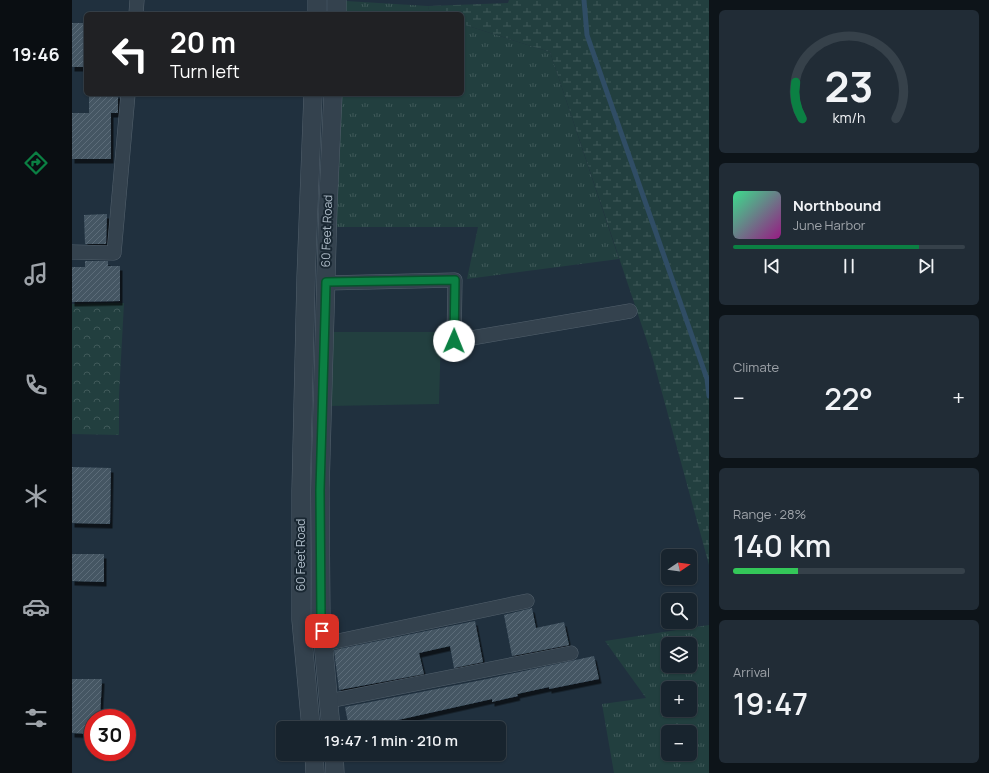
<!DOCTYPE html>
<html lang="en">
<head>
<meta charset="utf-8">
<style>
	:root { --surface:#18242e; --page:#212c36; --text:#f1f3f6; --muted:#9fa4aa; --line:#36414a; --accent:#0b8043 }
	body { margin:0; font-family:Manrope,sans-serif; background:var(--page); color:var(--text); height:100vh; display:flex; flex-direction:column; font-size:15px; white-space:nowrap }
	* { box-sizing:border-box; margin:0 }
	p { font-size:13px; color:var(--muted) }
	.icon { flex:none; width:22px; height:22px; fill:none; stroke:currentColor; stroke-width:2; stroke-linecap:round; stroke-linejoin:round }
	.map { position:relative; flex:1; overflow:hidden }
	.sheet { display:flex; flex-direction:column; gap:10px; padding:10px; background:#0d1419; width:280px }
	.sheet>* { flex:none }
	.guide { position:absolute; left:12px; top:12px; width:380px; height:84px; border-radius:6px; box-shadow:0 1px 3px #0004,0 0 0 1px var(--line); background:#202124; color:#fff; overflow:hidden }
	.needle { width:26px; rotate:77deg }
	.controls { position:absolute; left:589px; top:549px; display:grid; gap:8px }
	.controls a { display:grid; place-items:center; width:36px; height:36px; border-radius:6px; background:var(--surface); box-shadow:0 1px 3px #0004,0 0 0 1px var(--line); font-size:20px }
	.speed { position:absolute; left:12px; top:709px; display:flex; gap:8px; font-size:20px; font-weight:700; text-align:center }
	.speed>* { display:grid; place-content:center; width:52px; height:52px; border-radius:50%; background:var(--surface); box-shadow:0 1px 3px #0004,0 0 0 1px var(--line); line-height:1 }
	.speed .limit { border:6px solid #d22; background:#fff; color:#111 }
	.pin { position:absolute; display:grid; place-items:center; width:34px; height:34px; color:#fff; margin:-17px; border-radius:8px; box-shadow:0 2px 6px #0006 }
	.me { position:absolute; width:44px; margin:-22px; rotate:1deg; stroke-linejoin:round; filter:drop-shadow(0 0 3px #0008) }
	.turn { display:flex; align-items:center; gap:14px; height:84px; padding:0 20px; font-size:18px }
	.turn .icon { width:52px; height:52px; stroke-width:2.5 }
	.turn b { display:block; font-size:28px; line-height:34px }
	.big { font-size:30px; font-weight:600; line-height:1.1 }
	.sheet .card { flex:1; display:flex; flex-direction:column; justify-content:center; gap:6px; min-width:0; padding:0 14px; border-radius:6px; background:var(--page) }
	.sheet .dial { align-items:center; gap:0 }
	.dial svg { height:104px; overflow:visible; fill:none; stroke:var(--line); stroke-width:7; stroke-linecap:round; text-anchor:middle }
	.dial text { fill:var(--text); stroke:none }
	.song { display:flex; align-items:center; gap:12px }
	.cover { width:48px; height:48px; border-radius:6px; background:linear-gradient(135deg,hsl(150 70% 55%),hsl(310 70% 35%)) }
	.played { height:4px; border-radius:2px; background:linear-gradient(90deg,var(--accent) 80%,var(--line) 80%) }
	.keys { display:flex; justify-content:space-around; direction:ltr }
	.heat { display:flex; justify-content:space-between; align-items:center; font-size:22px; direction:ltr }
	.charge { height:6px; border-radius:3px; background:linear-gradient(90deg,#34c759 28%,var(--line) 0) }
	.trip { position:absolute; left:204px; top:721px; width:230px; height:40px; border-radius:6px; background:var(--surface); box-shadow:0 1px 3px #0004,0 0 0 1px var(--line); font-weight:600; line-height:40px; text-align:center }
	main { display:flex; flex:1; min-height:0 }
	.tab-bar { display:flex; flex-direction:column; width:72px; justify-content:space-around; align-items:center; background:#0a0e12; color:var(--muted) }
	.tab-bar .icon { width:28px; height:28px }
	.tab-bar .selected { color:var(--accent) }
	.tab-bar b { font-size:18px; color:var(--text) }
	.map>svg:first-child { display:block }
	.grass { fill:url(#grass-tufts); fill-rule:evenodd }
	.forest { fill:url(#forest-crowns) }
	.wetland { fill:url(#wetland-marsh) }
	.pitch { fill:#223f3f }
	.lines { fill:none; stroke-linecap:round; stroke-linejoin:round }
	.stream { stroke:#304d65; stroke-width:5 }
	.building { fill:url(#building-hatch); filter:url(#shadow) }
	.minor-casing { stroke:#52606c; stroke-width:15 }
	.tertiary-casing { stroke:#52606c; stroke-width:19 }
	.minor { stroke:#34424e; stroke-width:14 }
	.tertiary { stroke:#34424e; stroke-width:18 }
	.route-casing { stroke:#07532c; stroke-width:10 }
	.route { stroke:#0b8043; stroke-width:7 }
	.labels { text-anchor:middle; stroke-width:4; stroke-linejoin:round; paint-order:stroke }
	.street-label { font-size:12px; fill:#b0bdc9; stroke:#192732 }
</style>
</head>
<body>
<main>
<nav class="tab-bar">
<b>19:46</b>
<svg class="icon selected" aria-label="directions" viewBox="0 0 24 24"><path d="M12 3l9 9-9 9-9-9zM9 14v-3h6M13 9l2 2-2 2"/></svg>
<svg class="icon" aria-label="music" viewBox="0 0 24 24"><path d="M9 18V5l10-2v13"/><circle cx="6" cy="18" r="3"/><circle cx="16" cy="16" r="3"/></svg>
<svg class="icon" aria-label="phone" viewBox="0 0 24 24"><path d="M5 4h4l2 5-3 2q2 4 5 5l2-3 5 2v4C11 20 4 13 5 4z"/></svg>
<svg class="icon" aria-label="climate" viewBox="0 0 24 24"><path d="M12 3v18M4 7l16 10M4 17L20 7"/></svg>
<svg class="icon" aria-label="car" viewBox="0 0 24 24"><path d="M5 17H2v-5l4-1 3-4h7l3 4 3 1v5h-3M9 17h6M6 11h13"/><circle cx="7" cy="17" r="2"/><circle cx="17" cy="17" r="2"/></svg>
<svg class="icon" aria-label="filters" viewBox="0 0 24 24"><path d="M4 7h16M4 17h16"/><circle cx="9" cy="7" r="2"/><circle cx="15" cy="17" r="2"/></svg>
</nav>
<div class="map">
<svg width="637" height="773" viewBox="0 0 637 773">
	<defs>
		<pattern id="grass-tufts" width="24" height="20" patternUnits="userSpaceOnUse"><rect width="24" height="20" fill="#223f3f"/><path d="M3 7l-1-3M5 7V3M7 7l1-3M15 17l-1-3M17 17v-4M19 17l1-3" fill="none" stroke="#405959"/></pattern>
		<pattern id="forest-crowns" width="20" height="18" patternUnits="userSpaceOnUse"><rect width="20" height="18" fill="#223f3f"/><path d="M2 6a3 3 0 1 1 6 0M12 15a3 3 0 1 1 6 0" fill="none" stroke="#405959"/></pattern>
		<pattern id="wetland-marsh" width="20" height="14" patternUnits="userSpaceOnUse"><rect width="20" height="14" fill="#223f3f"/><path d="M1 5h8M5 5V1M11 12h8M15 12V8" fill="none" stroke="#405959"/></pattern>
		<pattern id="building-hatch" width="6" height="6" patternUnits="userSpaceOnUse"><rect width="6" height="6" fill="#445664"/><path d="M-1 1l2-2M0 6l6-6M5 7l2-2" fill="none" stroke="#5c6c79"/></pattern>
		<filter id="shadow"><feDropShadow dx="2.5" dy="4.5" stdDeviation="0" flood-color="#0009"/></filter>
	</defs>
	<rect width="100%" height="100%" fill="#20303e"/>
	<!-- grass -->
	<g class="grass">
		<polygon points="274,1 356,6 358,14 273,14"/>
		<polygon points="390,24 478,52 547,259 395,279 406,227 263,227 269,94 390,94"/>
		<path d="M637 625V773H542L530 704 574 698 533 641ZM596 644H618V666H596ZM596 688H618V710H596ZM596 732H618V754H596Z"/>
	</g>
	<!-- forest -->
	<polygon class="forest" points="52,303 47,395 47,435 0,434 0,304"/>
	<!-- wetland -->
	<polygon class="wetland" points="437,0 637,0 637,565 580,356 478,52 390,24 390,14 358,14 356,6 436,3"/>
	<!-- pitch -->
	<polygon class="pitch" points="260,332 369,332 367,404 258,406"/>
	<g class="lines">
		<!-- stream -->
		<polyline class="stream" points="512,0 515,35 635,379 637,396"/>
	</g>
	<!-- building -->
	<g class="building">
		<rect x="0" y="23" width="14" height="44"/>
		<polygon points="17,94 46,94 46,113 39,113 39,159 0,159 0,113 17,113"/>
		<polygon points="35,214 34,244 13,244 12,215"/>
		<polygon points="13,261 36,261 36,266 48,266 48,301 0,302 0,267 13,267"/>
		<polygon points="0,467 39,468 38,524 0,523"/>
		<polygon points="0,554 32,554 32,582 0,581"/>
		<polygon points="460,608 464,628 492,622 497,645 440,656 432,615"/>
		<polygon points="403,621 411,662 382,668 378,646 347,653 352,674 267,690 262,650"/>
		<polygon points="522,656 527,679 477,689 477,687 445,694 446,696 420,702 420,699 290,728 277,728 273,707 415,679"/>
		<polygon points="0,679 30,679 28,718 21,718 21,734 0,733"/>
	</g>
	<g class="lines">
		<!-- minor casing -->
		<g class="minor-casing">
			<g id="minor">
				<polyline points="64,14 65,0"/>
				<polyline points="0,252 42,253 56,94"/>
				<polyline points="254,283 383,280 382,341 558,311"/>
				<polyline points="252,644 455,601"/>
				<polyline points="257,701 499,653"/>
			</g>
		</g>
		<!-- tertiary casing -->
		<g class="tertiary-casing">
			<g id="tertiary">
				<polyline points="245,14 245,0"/>
				<polyline points="265,14 265,0"/>
				<polyline points="239,728 229,620 229,490 234,277 241,94"/>
				<polyline points="259,728 249,619 248,490 256,206 261,94"/>
				<polyline points="242,754 243,773"/>
				<polyline points="262,754 263,773"/>
			</g>
		</g>
		<!-- minor -->
		<use href="#minor" class="minor"/>
		<!-- tertiary -->
		<use href="#tertiary" class="tertiary"/>
	</g>
	<g class="lines">
		<!-- route casing -->
		<g class="route-casing">
			<polyline id="route" points="250,631 249,619 248,490 254,282 383,280 382,341"/>
		</g>
		<!-- route -->
		<use href="#route" class="route"/>
	</g>
	<g class="labels">
		<!-- street labels -->
		<g class="street-label">
			<text transform="translate(255 231) rotate(-88)" y="4">60 Feet Road</text>
			<text transform="translate(229 555) rotate(-90)" y="4">60 Feet Road</text>
		</g>
	</g>
</svg>
<div class="controls">
<a><svg class="needle" viewBox="-14 -14 28 28"><path d="M0-13l5 13h-10z" fill="#e53935"/><path d="M0 13l5-13h-10z" fill="#9fa4aa"/></svg></a>
<a><svg class="icon" aria-label="search" viewBox="0 0 24 24"><circle cx="10" cy="10" r="6"/><path d="M15 15l6 6"/></svg></a>
<a><svg class="icon" aria-label="layers" viewBox="0 0 24 24"><path d="M12 4l9 5-9 5-9-5zM3 14l9 5 9-5"/></svg></a>
<a>+</a>
<a>−</a>
</div>
<div class="speed"><div class="limit">30</div></div>
<div class="pin" style="left:250px;top:631px;background:#d93025"><svg class="icon" aria-label="arrive" viewBox="0 0 24 24"><path d="M6 21V4h12l-3 4 3 4H6"/></svg></div>
<svg class="me" style="left:382px;top:341px" viewBox="-20 -20 40 40"><circle r="19" fill="#fff"/><path d="M0-13L10 11 0 6-10 11z" fill="#0b8043"/></svg>
<div class="trip">19:47 · 1 min · 210 m</div>
<div class="guide">
<div class="turn"><svg class="icon" aria-label="left" viewBox="0 0 24 24"><path d="M17 20v-9H6M10 6l-5 5 5 5"/></svg><div><b>20 m</b>Turn left</div></div>
</div>
</div>
<section class="sheet">
<div class="card dial"><svg viewBox="0 0 100 80">
<path d="M14 69A42 42 0 1 1 86 69"/>
<path d="M14 69A42 42 0 0 1 9 41" stroke="#0b8043"/>
<text x="50" y="56" font-size="32" font-weight="700">23</text>
<text x="50" y="72" font-size="11">km/h</text>
</svg></div>
<div class="card">
<div class="song"><i class="cover"></i><div><b>Northbound</b><p>June Harbor</p></div></div>
<div class="played"></div>
<div class="keys"><svg class="icon" aria-label="previous" viewBox="0 0 24 24"><path d="M18 5L8 12l10 7zM5 5v14"/></svg><svg class="icon" aria-label="pause" viewBox="0 0 24 24"><path d="M8 5v14M16 5v14"/></svg><svg class="icon" aria-label="next" viewBox="0 0 24 24"><path d="M6 5l10 7-10 7zM19 5v14"/></svg></div>
</div>
<div class="card"><p>Climate</p>
<div class="heat"><a>−</a><b class="big">22°</b><a>+</a></div>
</div>
<div class="card"><p>Range · 28%</p><b class="big">140 km</b><div class="charge"></div></div>
<div class="card"><p>Arrival</p><b class="big">19:47</b></div>
</section>
</main>
</body>
</html>
